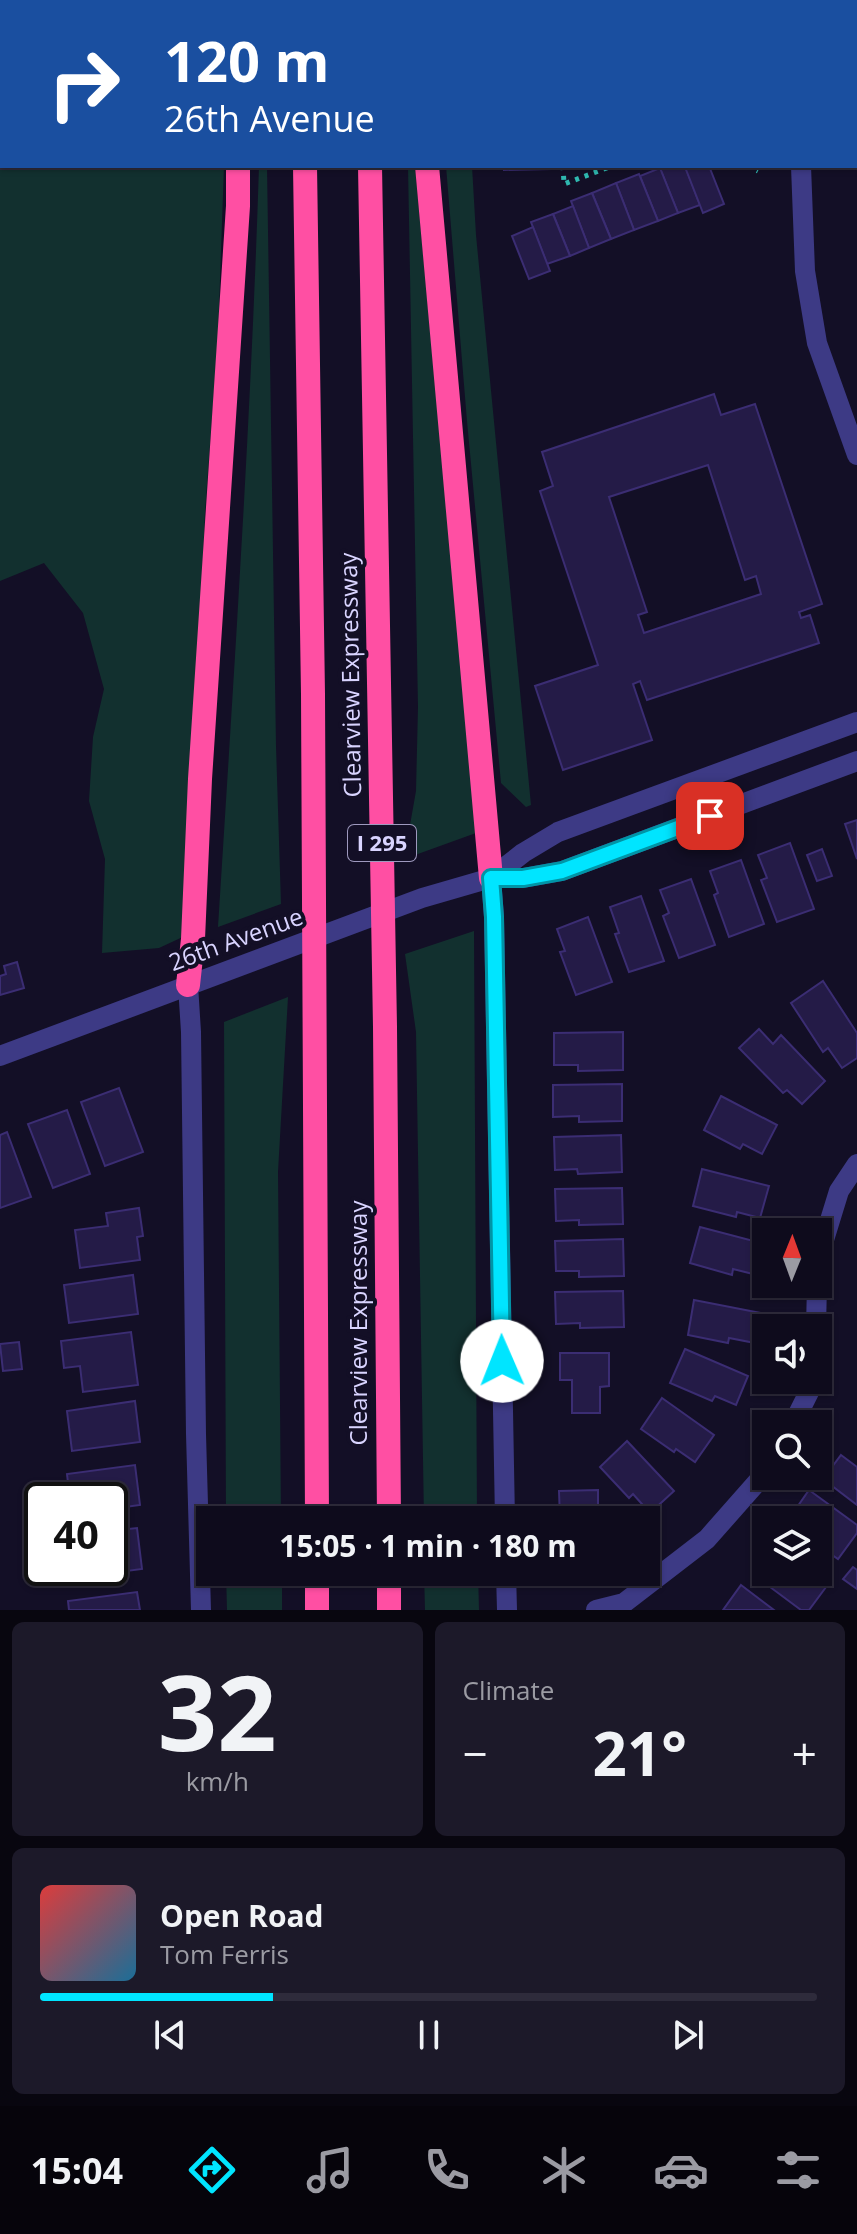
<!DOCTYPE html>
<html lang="en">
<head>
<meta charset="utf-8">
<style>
	:root { --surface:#0e0b1c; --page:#1c1929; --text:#f1f3f6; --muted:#9b9ba3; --line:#2e2b3b; --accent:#00e5ff }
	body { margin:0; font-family:"Open Sans",sans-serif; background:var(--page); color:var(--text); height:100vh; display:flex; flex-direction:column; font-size:30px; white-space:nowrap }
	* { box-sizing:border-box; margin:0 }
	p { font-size:26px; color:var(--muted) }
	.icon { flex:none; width:44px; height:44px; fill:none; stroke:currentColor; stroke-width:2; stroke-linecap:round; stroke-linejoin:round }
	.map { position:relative; height:1610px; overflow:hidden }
	.drawer { display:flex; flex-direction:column; gap:12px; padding:12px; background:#08060f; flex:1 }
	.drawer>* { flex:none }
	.hud { position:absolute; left:0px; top:0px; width:858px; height:168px; box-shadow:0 2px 6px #0004,0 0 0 2px var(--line); background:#1a4fa0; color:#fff; overflow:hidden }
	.needle { width:52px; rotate:1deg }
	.fabs { position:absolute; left:752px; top:1218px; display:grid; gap:16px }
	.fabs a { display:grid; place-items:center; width:80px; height:80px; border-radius:0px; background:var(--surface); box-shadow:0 2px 6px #0004,0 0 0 2px var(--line); font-size:40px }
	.speed { position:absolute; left:24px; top:1482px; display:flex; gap:16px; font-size:40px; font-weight:700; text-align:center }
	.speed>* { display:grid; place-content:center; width:104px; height:104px; border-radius:50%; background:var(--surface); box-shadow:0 2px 6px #0004,0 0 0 2px var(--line); line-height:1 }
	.speed .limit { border:4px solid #111; border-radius:12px; background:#fff; color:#111 }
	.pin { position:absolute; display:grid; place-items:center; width:68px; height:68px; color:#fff; margin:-34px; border-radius:16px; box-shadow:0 4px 12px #0006 }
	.me { position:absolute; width:88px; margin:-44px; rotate:359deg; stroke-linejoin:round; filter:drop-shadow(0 0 6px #0008) }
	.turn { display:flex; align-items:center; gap:28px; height:168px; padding:0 32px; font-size:36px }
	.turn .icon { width:104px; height:104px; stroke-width:2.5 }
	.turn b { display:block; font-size:56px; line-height:68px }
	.big { font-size:60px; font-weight:700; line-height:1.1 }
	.drawer .widget { flex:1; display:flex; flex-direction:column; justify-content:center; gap:12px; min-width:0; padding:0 28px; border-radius:12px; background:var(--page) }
	.drawer .dial { align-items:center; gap:0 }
	.dial b { font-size:104px; line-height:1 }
	.song { display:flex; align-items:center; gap:24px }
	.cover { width:96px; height:96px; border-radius:12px; background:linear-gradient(135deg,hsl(0 70% 55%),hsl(200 70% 35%)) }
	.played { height:8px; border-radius:4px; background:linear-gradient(90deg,var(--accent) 30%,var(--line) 30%) }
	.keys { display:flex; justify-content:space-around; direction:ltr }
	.heat { display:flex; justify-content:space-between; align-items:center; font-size:44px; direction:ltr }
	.drawer .tiles { flex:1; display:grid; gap:12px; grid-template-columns:1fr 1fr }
	.widget:last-child { grid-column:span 2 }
	.trip { position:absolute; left:196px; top:1506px; width:464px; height:80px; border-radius:0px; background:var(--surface); box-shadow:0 2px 6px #0004,0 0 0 2px var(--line); font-weight:700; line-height:80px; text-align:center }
	.tabs { display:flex; height:128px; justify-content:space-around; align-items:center; background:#06040b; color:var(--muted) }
	.tabs .icon { width:56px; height:56px }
	.tabs .current { color:var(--accent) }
	.tabs b { font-size:36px; color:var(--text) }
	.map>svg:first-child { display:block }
	.green { fill:#12302f }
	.building { fill:#241b47; stroke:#3b2d73; stroke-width:2; fill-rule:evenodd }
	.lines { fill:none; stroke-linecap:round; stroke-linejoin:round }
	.path { stroke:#2fb8b0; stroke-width:5; stroke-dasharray:4 6; stroke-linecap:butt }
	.minor { stroke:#3d3a85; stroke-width:20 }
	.highway { stroke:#ff4fa3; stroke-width:24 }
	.route-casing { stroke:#0095a6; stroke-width:20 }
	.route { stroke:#00e5ff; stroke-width:14 }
	.labels { text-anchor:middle; stroke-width:8; stroke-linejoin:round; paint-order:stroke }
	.shield { fill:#130f26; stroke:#9e99be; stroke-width:2 }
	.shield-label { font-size:22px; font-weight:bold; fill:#d9d4ff }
	.street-label { font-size:24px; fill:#d9d4ff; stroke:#130f26 }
</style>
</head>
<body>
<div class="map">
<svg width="857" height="1610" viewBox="0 0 857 1610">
	<rect width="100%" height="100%" fill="#130f26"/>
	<!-- green -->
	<g class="green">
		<polygon points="0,0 225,0 225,2 2,2 2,166 224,166 218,336 205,512 187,935 159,948 102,953 105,859 89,801 93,737 104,689 83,613 44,563 0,581"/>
		<path d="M259 166H267L276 746 281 904 218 927C234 673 251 420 259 166Z"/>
		<polygon points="408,166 415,166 476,833 404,859 416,791 418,707"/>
		<polygon points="446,166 472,166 476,235 531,805 526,807 501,783 467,421"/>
		<polygon points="474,931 477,1520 424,1520 416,1032 405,954"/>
		<polygon points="288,997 278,1172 281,1520 226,1520 224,1022"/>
		<polygon points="226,1572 282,1572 282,1610 227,1610"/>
		<polygon points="424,1572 478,1572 479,1610 425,1610"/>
	</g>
	<!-- building -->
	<g class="building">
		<polygon points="504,166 551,166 551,169 504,170"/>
		<polygon points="665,166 685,166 700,205 678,213 660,168"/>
		<polygon points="709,166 724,204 703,213 685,167"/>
		<polygon points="660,168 678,213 658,221 640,176"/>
		<polygon points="639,174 658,221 634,230 616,183"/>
		<polygon points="616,183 634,230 611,239 592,193"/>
		<polygon points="592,193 611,239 589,248 571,201"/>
		<polygon points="573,206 589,248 570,256 553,214"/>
		<polygon points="553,214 570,256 547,264 531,222"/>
		<polygon points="533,227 550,271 529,279 512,236"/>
		<path d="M714 394 721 415 755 404 822 604 799 612 801 618 810 615 819 643 647 700 640 681 633 684 652 740 563 770 535 686 598 665 540 491 553 486 542 452ZM708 465 745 580 756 576 761 594 644 633 638 615 647 612 609 497Z"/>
		<polygon points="857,820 857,859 845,824"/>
		<polygon points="790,843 814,909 777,922 761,880 767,878 758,855"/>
		<polygon points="822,849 832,876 817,881 807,855"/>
		<polygon points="741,860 764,924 729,937 714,895 718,893 710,871"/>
		<polygon points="691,879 715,945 679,958 663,916 669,913 660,890"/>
		<polygon points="641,896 664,961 629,972 615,934 619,933 610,907"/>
		<polygon points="588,917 612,982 576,995 560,952 565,951 557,929"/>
		<polygon points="17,962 24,988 0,995 0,976 6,974 4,966"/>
		<polygon points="823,981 857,1033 857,1058 842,1068 828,1048 823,1052 791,1003"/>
		<polygon points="759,1029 773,1044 781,1035 825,1081 802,1104 787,1090 783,1093 739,1048"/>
		<polygon points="623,1032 623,1070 578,1071 578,1065 554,1065 554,1033"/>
		<polygon points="622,1084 622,1121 579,1122 579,1116 553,1117 553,1085"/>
		<polygon points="119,1088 143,1152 105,1166 81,1102"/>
		<polygon points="721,1096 777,1125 762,1154 743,1144 740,1149 704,1130"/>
		<polygon points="67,1110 90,1174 53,1188 28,1124"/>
		<polygon points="7,1132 31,1197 0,1208 0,1135"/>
		<polygon points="621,1135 622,1172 578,1174 577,1169 555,1170 554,1137"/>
		<polygon points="702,1169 769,1186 760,1218 737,1212 736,1217 693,1206"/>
		<polygon points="622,1188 623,1224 579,1225 579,1220 556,1221 555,1189"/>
		<polygon points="139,1208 143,1236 137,1237 140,1260 80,1268 75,1230 108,1226 106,1213"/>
		<polygon points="700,1227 765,1244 757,1275 733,1269 732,1275 690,1263"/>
		<polygon points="623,1239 624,1276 579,1277 579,1271 556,1271 555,1241"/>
		<polygon points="133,1275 138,1314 69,1323 64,1285"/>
		<polygon points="623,1291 624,1327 580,1328 580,1323 556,1324 555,1292"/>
		<polygon points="694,1300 761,1313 755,1343 729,1338 728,1343 688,1335"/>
		<polygon points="131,1332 138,1385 83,1392 80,1366 64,1368 61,1341"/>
		<polygon points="19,1342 22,1369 3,1371 0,1344"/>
		<polygon points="685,1349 748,1376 736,1405 715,1396 712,1401 670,1383"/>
		<polygon points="560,1353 609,1353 609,1386 600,1387 600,1413 572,1413 572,1380 560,1380"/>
		<polygon points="662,1398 714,1435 695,1462 676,1449 674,1452 641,1429"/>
		<polygon points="135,1401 140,1442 72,1451 67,1411"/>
		<polygon points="627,1441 674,1491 650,1513 633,1494 629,1498 600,1467"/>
		<polygon points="841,1455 857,1467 857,1505 823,1479"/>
		<polygon points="135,1465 140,1505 110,1509 110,1500 70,1500 67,1474"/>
		<polygon points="598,1490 598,1520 560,1520 559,1491"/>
		<polygon points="809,1490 857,1525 857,1533 838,1559 818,1545 818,1520 796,1520 791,1516"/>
		<polygon points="137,1528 142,1569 74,1578 72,1568 110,1568 110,1531"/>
		<polygon points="766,1551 766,1572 814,1572 829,1583 809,1610 801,1610 770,1587 774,1583 754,1568"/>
		<polygon points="853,1567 857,1570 857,1589 843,1579"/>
		<polygon points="741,1585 774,1610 723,1610"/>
		<polygon points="137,1592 140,1610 69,1610 68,1601"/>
	</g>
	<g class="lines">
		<!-- path -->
		<g class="path">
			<polyline points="558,0 558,2"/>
			<polyline points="563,166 564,184 612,166"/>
			<polyline points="748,166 758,171"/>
		</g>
		<!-- minor -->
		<g class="minor">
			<polyline points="808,2 808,0"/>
			<polyline points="801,166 805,271 817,343 857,455"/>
			<polyline points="491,878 494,917 505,1520"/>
			<polyline points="491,878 523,853 558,832 857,722"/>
			<polyline points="188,985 191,1032 196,1434 201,1610"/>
			<polyline points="0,1056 422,898 491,878 523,878 562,871 857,761"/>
			<polyline points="818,1280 823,1243 839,1191 857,1164"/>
			<polyline points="816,1328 817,1284"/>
			<polyline points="793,1424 811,1388 812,1380"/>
			<polyline points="506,1572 507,1610"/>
			<polyline points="596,1610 624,1603 707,1539 766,1472"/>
		</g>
		<!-- highway -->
		<g class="highway">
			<polyline points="241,0 241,2"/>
			<polyline points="303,0 303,2"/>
			<polyline points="368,0 368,2"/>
			<polyline points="412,0 412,2"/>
			<polyline points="305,166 313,694 317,1520"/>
			<polyline points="370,166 385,1027 389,1520"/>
			<polyline points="427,166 491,878"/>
			<polyline points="188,985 193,939 200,779 238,206 238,166"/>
			<polyline points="317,1572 317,1610"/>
			<polyline points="389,1572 389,1610"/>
		</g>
	</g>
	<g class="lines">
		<!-- route casing -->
		<g class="route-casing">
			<polyline id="route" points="502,1361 494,917 491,878 523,878 562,871 710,816"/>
		</g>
		<!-- route -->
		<use href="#route" class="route"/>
	</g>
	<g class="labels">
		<!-- shield labels -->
		<rect class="shield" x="348" y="825" width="68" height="36" rx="6"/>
		<g class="shield-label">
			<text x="382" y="851">I 295</text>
		</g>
		<!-- street labels -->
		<g class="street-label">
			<text transform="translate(351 675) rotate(-91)" y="8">Clearview Expressway</text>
			<text transform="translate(236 940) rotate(-20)" y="8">26th Avenue</text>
			<text transform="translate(359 1323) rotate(-90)" y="8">Clearview Expressway</text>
		</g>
	</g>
</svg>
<div class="fabs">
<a><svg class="needle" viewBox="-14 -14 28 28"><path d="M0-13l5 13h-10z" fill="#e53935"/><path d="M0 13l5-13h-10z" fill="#9b9ba3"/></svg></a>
<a><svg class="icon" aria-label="sound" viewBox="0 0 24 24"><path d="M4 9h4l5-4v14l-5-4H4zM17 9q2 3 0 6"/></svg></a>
<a><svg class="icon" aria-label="search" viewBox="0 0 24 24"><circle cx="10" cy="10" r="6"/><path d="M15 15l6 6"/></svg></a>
<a><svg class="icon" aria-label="layers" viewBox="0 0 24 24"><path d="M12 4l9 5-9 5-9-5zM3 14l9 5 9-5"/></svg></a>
</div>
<div class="speed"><div class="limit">40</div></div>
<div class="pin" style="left:710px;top:816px;background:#d93025"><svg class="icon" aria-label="arrive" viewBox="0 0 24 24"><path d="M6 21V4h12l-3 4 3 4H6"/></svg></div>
<svg class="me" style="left:502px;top:1361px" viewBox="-20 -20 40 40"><circle r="19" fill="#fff"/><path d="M0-13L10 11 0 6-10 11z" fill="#00e5ff"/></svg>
<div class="trip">15:05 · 1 min · 180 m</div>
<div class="hud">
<div class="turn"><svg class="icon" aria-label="right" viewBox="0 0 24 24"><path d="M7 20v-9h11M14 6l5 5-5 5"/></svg><div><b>120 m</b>26th Avenue</div></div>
</div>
</div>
<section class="drawer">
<div class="tiles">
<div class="widget dial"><b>32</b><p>km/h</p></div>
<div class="widget"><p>Climate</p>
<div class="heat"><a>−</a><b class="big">21°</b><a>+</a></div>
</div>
<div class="widget">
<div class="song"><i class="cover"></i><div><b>Open Road</b><p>Tom Ferris</p></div></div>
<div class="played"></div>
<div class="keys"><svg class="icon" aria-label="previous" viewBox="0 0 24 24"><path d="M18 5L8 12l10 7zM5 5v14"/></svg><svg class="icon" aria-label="pause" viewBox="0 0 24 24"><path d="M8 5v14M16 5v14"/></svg><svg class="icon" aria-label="next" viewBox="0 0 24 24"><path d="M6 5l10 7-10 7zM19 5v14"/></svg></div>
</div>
</div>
</section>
<nav class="tabs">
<b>15:04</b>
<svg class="icon current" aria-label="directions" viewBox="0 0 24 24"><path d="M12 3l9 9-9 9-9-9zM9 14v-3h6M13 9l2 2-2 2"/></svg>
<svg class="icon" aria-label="music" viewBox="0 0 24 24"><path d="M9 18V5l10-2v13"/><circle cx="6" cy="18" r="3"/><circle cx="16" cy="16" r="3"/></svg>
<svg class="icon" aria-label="phone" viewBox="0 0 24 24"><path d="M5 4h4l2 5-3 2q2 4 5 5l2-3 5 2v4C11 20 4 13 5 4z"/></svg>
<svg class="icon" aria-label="climate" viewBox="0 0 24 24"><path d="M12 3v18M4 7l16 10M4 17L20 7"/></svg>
<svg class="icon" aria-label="car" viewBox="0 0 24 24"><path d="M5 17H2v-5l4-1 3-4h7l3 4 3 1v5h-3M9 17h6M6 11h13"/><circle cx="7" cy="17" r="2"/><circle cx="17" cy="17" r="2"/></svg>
<svg class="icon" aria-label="filters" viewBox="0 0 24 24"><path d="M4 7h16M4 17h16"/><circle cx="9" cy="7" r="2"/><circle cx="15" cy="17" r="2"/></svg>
</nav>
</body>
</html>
